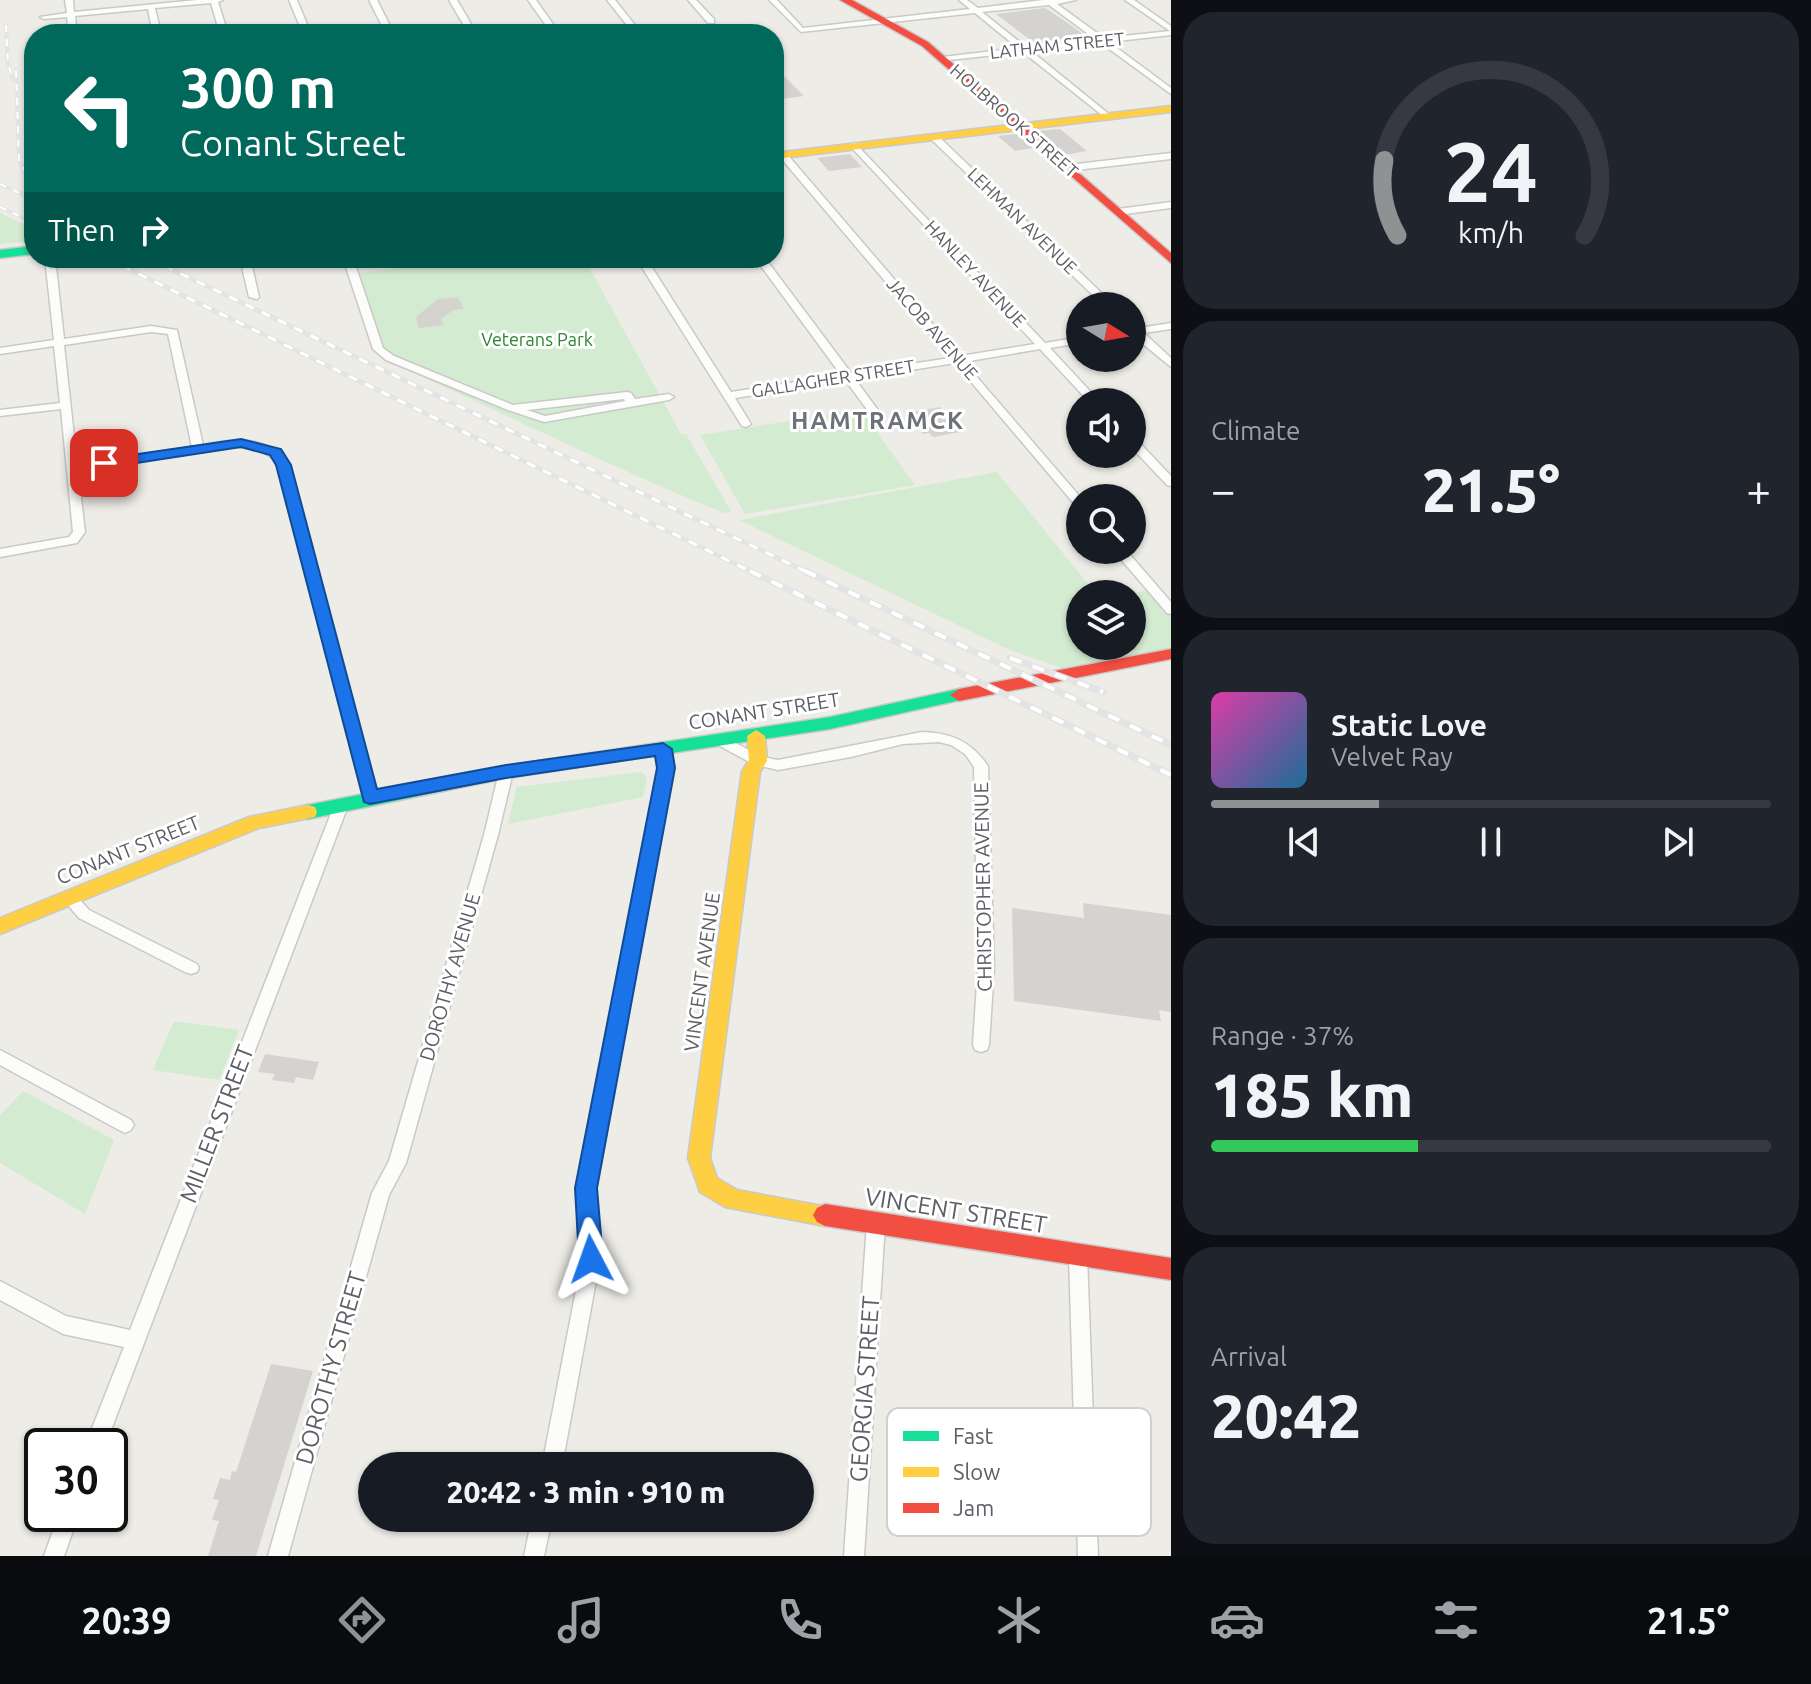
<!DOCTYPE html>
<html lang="en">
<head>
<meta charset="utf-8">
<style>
	:root { --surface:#171b24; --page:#20242c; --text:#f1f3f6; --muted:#9ea1a6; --line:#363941; --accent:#8f9193 }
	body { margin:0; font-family:Ubuntu,sans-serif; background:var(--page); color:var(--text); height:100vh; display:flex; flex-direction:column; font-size:30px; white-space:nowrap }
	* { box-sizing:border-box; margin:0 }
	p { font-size:26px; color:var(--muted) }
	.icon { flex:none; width:44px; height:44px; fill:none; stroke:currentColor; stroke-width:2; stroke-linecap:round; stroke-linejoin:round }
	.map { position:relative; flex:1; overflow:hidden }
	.side { display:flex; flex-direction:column; gap:12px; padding:12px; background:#0d0f14; width:640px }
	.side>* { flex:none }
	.top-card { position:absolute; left:24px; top:24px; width:760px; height:244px; border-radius:32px; box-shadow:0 2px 6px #0004; background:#00695c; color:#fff; overflow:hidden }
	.needle { width:52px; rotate:101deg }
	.buttons { position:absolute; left:1066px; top:292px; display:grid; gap:16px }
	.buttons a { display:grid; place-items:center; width:80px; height:80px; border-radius:50%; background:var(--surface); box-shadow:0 2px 6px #0004; font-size:40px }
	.speed { position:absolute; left:24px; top:1428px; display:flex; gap:16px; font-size:40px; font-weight:700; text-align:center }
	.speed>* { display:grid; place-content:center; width:104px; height:104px; border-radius:50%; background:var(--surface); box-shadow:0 2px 6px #0004; line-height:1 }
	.speed .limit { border:4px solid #111; border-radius:12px; background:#fff; color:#111 }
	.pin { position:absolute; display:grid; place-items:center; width:68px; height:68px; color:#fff; margin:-34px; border-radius:16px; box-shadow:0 4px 12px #0006 }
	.me { position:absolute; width:88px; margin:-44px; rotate:356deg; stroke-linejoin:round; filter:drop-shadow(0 0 6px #0008) }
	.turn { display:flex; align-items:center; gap:28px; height:168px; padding:0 24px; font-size:36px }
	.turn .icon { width:104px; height:104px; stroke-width:2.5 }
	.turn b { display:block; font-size:56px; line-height:68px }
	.then { display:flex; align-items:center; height:76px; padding:0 24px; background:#0003; gap:16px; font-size:30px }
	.big { font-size:60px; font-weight:800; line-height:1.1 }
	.side .card { flex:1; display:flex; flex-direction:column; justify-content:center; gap:12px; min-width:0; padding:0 28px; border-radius:32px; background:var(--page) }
	.side .dial { align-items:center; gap:0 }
	.dial svg { height:208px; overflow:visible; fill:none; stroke:var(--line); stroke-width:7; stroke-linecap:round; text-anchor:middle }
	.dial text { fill:var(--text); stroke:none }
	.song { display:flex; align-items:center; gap:24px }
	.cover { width:96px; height:96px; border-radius:12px; background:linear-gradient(135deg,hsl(320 70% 55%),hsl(200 70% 35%)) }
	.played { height:8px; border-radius:4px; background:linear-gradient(90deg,var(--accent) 30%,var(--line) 30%) }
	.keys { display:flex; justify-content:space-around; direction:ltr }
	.heat { display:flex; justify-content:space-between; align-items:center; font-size:44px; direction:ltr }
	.charge { height:12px; border-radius:6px; background:linear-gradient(90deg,#34c759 37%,var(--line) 0) }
	.trip { position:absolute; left:358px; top:1452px; width:456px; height:80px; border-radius:40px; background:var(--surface); box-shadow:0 2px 6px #0004; font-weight:800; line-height:80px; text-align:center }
	.menu { display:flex; height:128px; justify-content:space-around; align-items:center; background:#090b0e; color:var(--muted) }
	.menu .icon { width:56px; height:56px }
	.menu .current { color:var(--accent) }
	.menu b { font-size:36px; color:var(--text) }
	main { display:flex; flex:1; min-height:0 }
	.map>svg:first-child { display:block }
	.green { fill:#d3ebd0 }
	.building { fill:#d4d3d0 }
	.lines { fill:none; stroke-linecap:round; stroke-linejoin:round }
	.street-casing { stroke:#c9c9c8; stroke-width:3 }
	.fast-casing { stroke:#c9cac9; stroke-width:3 }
	.slow-casing { stroke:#c9cac9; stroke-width:3 }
	.jam-casing { stroke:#c9cac9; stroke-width:3 }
	.street { fill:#fcfcfb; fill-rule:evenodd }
	.fast { fill:#16e098; fill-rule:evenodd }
	.slow { fill:#ffcf43; fill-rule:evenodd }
	.jam { fill:#f24e42; fill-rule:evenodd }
	.rail-far2-casing { stroke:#e3e4e3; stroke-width:4 }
	.rail-far1-casing { stroke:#e3e4e3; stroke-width:5 }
	.rail-casing { stroke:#e3e4e3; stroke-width:7 }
	.rail-far2 { stroke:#fff; stroke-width:2; stroke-dasharray:7; stroke-linecap:butt }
	.rail-far1 { stroke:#fff; stroke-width:3; stroke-dasharray:9; stroke-linecap:butt }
	.rail { stroke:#fff; stroke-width:4; stroke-dasharray:12; stroke-linecap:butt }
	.route { fill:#1a73e8; stroke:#114b97; stroke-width:2 }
	.labels { text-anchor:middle; stroke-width:6; stroke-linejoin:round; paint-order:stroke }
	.far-street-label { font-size:18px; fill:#5c6066; stroke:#fff }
	.far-park-label { font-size:18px; fill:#2c8430; stroke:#fff }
	.street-label { font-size:20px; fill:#5c6066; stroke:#fff }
	.far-district-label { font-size:24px; font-weight:bold; letter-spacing:2px; fill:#6d7278; stroke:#fff }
	.near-street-label { font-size:24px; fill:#5c6066; stroke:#fff }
	.key { fill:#fff; stroke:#cecfd1; stroke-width:2 }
	.key-label { font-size:22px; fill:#5c6066 }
</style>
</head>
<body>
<main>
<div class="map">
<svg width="1171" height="1556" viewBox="0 0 1171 1556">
	<rect width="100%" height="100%" fill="#edece7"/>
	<!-- green -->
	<g class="green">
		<polygon points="0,213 34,229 34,241 0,244"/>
		<path d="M479 258H584L681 434H686L731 511 724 513C610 467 500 411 387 361L359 273Z"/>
		<polygon points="861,410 915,485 745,514 700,435"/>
		<polygon points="997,472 1096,594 1080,594 1080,646 1132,646 1132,594 1129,594 1153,589 1171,610 1171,654 1071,671 1012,651 739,520"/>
		<polygon points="641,772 647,777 643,797 508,824 517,787"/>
		<polygon points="174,1021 239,1030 219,1080 153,1070"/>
		<polygon points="23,1091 114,1140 85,1214 0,1163 0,1116"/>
	</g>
	<!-- building -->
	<g class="building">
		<polygon points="1045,8 1062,19 1087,37 1033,42 996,14"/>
		<polygon points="774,66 804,96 774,100"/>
		<polygon points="1060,129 1087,151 1065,155 1037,131"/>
		<polygon points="1016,134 1033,148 1015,151 998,136"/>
		<polygon points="850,154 862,167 829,171 817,158"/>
		<polygon points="458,297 464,309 453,310 441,319 444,325 419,328 416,317 438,299"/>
		<polygon points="940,407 960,432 933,437 929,433 923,434 907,413"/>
		<polygon points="1083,903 1171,915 1171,1012 1159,1010 1161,1021 1014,1001 1012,908 1084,918"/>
		<polygon points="265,1054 319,1062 313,1080 296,1077 294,1083 272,1080 275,1074 258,1072"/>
		<polygon points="271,1364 313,1371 256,1556 208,1556 219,1521 212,1520 219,1500 213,1499 220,1478 230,1480 232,1471 236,1472"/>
	</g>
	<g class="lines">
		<!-- street casing -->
		<g class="street-casing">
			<g id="street">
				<polygon points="65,0 73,0 74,12 197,0 223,0 218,2 228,34 220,34 211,3 155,8 161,34 153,34 148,9 75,16 77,34 69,34 67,17 44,19 40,17 67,13"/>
				<polygon points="289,0 297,0 311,34 303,34"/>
				<polygon points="369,0 377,0 394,34 386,34"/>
				<polygon points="449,0 457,0 477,34 469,34"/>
				<polygon points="528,0 536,0 560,34 552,34"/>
				<polygon points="607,0 615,0 642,34 634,34"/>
				<polygon points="688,0 696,0 714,19 714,23 708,23"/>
				<path d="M769 0H777L803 28 970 9 959 0H967L978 8 1043 0H1076L1057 4 1104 38 1170 31 1125 0H1134L1171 26V35L1109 42 1171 88V94L1101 43 1031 51 1110 115V119H1107L1023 52 940 61V57H943L1018 48 975 13 801 32ZM1049 5 1095 39 1026 47 982 12Z"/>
				<polygon points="931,135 937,135 1115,306 1104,306 931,139"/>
				<polygon points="855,143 1045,343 1080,337 1080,343 1050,348 1100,402 1089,402 1040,349 964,362 1081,498 1080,507 1076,506 955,363 855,379 883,417 882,419 874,419 846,381 735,398 751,424 746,427 742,426 636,258 646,258 731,392 841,375 755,258 765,258 851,373 950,358 780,157 780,153 786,153 960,356 1035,344 852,148 852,144"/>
				<polygon points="1171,153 1171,159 1068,171 1064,168 1068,165"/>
				<polygon points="1171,202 1171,208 1118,215 1114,212 1118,209"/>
				<path d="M45 258H55L64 339 151 326 177 330 203 445C237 439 266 434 290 465L377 797 375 801H365L363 797 279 465C266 450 253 447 234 447L78 471 85 532 77 543 0 557V549L69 537 73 532 61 409 0 416V410L60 403 54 346 0 354V348L54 340ZM151 332 168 334 192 447 77 464 64 345Z"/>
				<polygon points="240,258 250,258 259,297 257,299 249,297"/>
				<path d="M343 258H353L383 348 394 356 513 405 627 392 631 393 635 399 669 394 674 397 669 400 544 422 508 410 386 360 373 349ZM624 399 625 401 545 416 527 410Z"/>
				<polygon points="437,258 447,258 448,261 440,263"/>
				<polygon points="1171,323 1171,329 1144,333 1171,358 1171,367 1132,335 1132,324 1139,328"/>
				<polygon points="1132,438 1136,439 1171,476 1171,486 1167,485 1132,448"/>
				<polygon points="1113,550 1126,550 1171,602 1171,614 1167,613"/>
				<path d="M922 732C951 733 971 741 988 766L994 968 989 1045 987 1050 981 1052 975 1050 973 1045 978 968 974 767 965 754 951 745 939 742 903 744 851 757 778 770 753 764 718 745 716 742 718 739H728L762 757 778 760Z"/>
				<polygon points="663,744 670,749 673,768 595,1188 600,1259 562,1466 542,1466 582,1259 577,1188 659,768 656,749"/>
				<polygon points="506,767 513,772 498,835 406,1163 389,1195 288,1556 268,1556 372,1193 389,1161 484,835 499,772"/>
				<polygon points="342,798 349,803 105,1446 85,1446 124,1347 63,1334 0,1300 0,1281 66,1316 130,1330 335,803"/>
				<polygon points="69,891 74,893 89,910 197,964 199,968 197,972 191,974 185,972 79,918 61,897 64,893"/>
				<polygon points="0,1050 131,1120 134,1125 131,1130 125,1133 119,1130 0,1065"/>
				<polygon points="876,1215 882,1217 885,1223 864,1556 844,1556 867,1223 870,1217"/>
				<polygon points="1078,1246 1084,1249 1087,1255 1098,1556 1078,1556 1069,1255 1072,1249"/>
				<polygon points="59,1514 79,1514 64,1556 44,1556"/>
				<polygon points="532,1518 552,1518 544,1556 524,1556"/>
			</g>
		</g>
		<!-- fast casing -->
		<g class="fast-casing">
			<g id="fast">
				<polygon points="34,246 34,254 0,258 0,250"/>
				<polygon points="959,689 965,691 968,695 965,699 830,729 506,778 308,819 301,817 299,812 301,807 308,805 506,766 830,717"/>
			</g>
		</g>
		<!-- slow casing -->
		<g class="slow-casing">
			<g id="slow">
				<polygon points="1171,106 1171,112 774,159 774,153"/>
				<polygon points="756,730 765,736 767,761 760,772 710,1158 717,1178 737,1190 833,1208 837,1215 833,1222 825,1226 725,1207 700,1192 688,1158 742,771 749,760 747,736"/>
				<polygon points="308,805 315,807 317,812 315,817 259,828 0,934 0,918 249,817"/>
			</g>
		</g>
		<!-- jam casing -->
		<g class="jam-casing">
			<g id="jam">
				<polygon points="840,0 852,0 928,42 1171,253 1171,263 922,46"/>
				<polygon points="1171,649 1171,659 959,701 950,695 959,689"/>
				<polygon points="825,1204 1171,1258 1171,1280 825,1226 817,1222 813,1215 817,1208"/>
			</g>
		</g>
		<!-- street -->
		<use href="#street" class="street"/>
		<!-- fast -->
		<use href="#fast" class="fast"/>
		<!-- slow -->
		<use href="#slow" class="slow"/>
		<!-- jam -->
		<use href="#jam" class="jam"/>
		<!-- rail-far2 casing -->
		<g class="rail-far2-casing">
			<g id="rail-far2">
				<polyline points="6,25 8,63 13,80"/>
				<polyline points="16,70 19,160 34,189"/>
				<polyline points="0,184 34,200"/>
				<polyline points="0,207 34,223"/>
			</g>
		</g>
		<!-- rail-far1 casing -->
		<g class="rail-far1-casing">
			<g id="rail-far1">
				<polyline points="106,258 754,573"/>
				<polyline points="148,258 809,573"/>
			</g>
		</g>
		<!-- rail casing -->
		<g class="rail-casing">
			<g id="rail">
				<polyline points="750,571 1171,775"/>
				<polyline points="805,571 1171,745"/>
				<polyline points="1010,658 1103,692"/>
			</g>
		</g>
		<!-- rail-far2 -->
		<use href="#rail-far2" class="rail-far2"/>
		<!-- rail-far1 -->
		<use href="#rail-far1" class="rail-far1"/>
		<!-- rail -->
		<use href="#rail" class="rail"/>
	</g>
	<!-- route -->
	<polygon class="route" points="241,439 281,449 291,465 377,789 506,765 663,743 672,749 675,768 597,1188 603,1259 600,1267 591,1270 583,1267 579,1259 575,1188 657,768 655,756 506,778 370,804 364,802 276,465 270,455 241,447 104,468 97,463 104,459"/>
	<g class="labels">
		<!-- far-street labels -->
		<g class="far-street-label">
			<text transform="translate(1057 46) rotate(-6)" y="6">LATHAM STREET</text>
			<text transform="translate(1014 121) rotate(41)" y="6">HOLBROOK STREET</text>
			<text transform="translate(1022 221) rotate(44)" y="6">LEHMAN AVENUE</text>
			<text transform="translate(975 274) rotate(47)" y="6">HANLEY AVENUE</text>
			<text transform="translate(932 329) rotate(49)" y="6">JACOB AVENUE</text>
			<text transform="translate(833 379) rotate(-9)" y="6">GALLAGHER STREET</text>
		</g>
		<!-- far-park labels -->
		<g class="far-park-label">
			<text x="537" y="346">Veterans Park</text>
		</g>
		<!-- street labels -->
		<g class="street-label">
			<text transform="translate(764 711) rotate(-9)" y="7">CONANT STREET</text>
			<text transform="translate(128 850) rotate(-22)" y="7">CONANT STREET</text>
			<text transform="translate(983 887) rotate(-91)" y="7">CHRISTOPHER AVENUE</text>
			<text transform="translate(702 972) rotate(-82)" y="7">VINCENT AVENUE</text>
			<text transform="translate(450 977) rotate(-74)" y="7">DOROTHY AVENUE</text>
		</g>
		<!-- far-district labels -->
		<g class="far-district-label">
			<text x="878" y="429">HAMTRAMCK</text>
		</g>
		<!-- near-street labels -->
		<g class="near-street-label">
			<text transform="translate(217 1124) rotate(-69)" y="8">MILLER STREET</text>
			<text transform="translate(956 1211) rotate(9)" y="8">VINCENT STREET</text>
			<text transform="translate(331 1368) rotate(-74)" y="8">DOROTHY STREET</text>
			<text transform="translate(865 1389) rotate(-86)" y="8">GEORGIA STREET</text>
		</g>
	</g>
	<!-- legend -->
	<rect x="887" y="1408" width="264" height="128" rx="12" class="key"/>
	<rect x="903" y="1431" width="36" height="10" fill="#16e098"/>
	<rect x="903" y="1467" width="36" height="10" fill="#ffcf43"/>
	<rect x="903" y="1503" width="36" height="10" fill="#f24e42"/>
	<g class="key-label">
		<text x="953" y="1444">Fast</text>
		<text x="953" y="1480">Slow</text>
		<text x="953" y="1516">Jam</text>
	</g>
</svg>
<div class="buttons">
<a><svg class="needle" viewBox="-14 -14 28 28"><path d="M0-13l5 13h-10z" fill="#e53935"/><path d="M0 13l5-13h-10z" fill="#9ea1a6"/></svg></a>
<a><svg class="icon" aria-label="sound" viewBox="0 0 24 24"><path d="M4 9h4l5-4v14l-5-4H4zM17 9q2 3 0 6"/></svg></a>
<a><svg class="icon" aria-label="search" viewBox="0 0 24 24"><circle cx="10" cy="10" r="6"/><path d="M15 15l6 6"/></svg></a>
<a><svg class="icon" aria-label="layers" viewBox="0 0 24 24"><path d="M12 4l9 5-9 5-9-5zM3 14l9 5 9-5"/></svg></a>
</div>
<div class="speed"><div class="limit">30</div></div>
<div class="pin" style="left:104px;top:463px;background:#d93025"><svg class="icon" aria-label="arrive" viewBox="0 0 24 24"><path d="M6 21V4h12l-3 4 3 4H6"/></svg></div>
<svg class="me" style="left:591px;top:1259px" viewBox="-20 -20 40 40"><path d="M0-17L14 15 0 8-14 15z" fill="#1a73e8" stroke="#fff" stroke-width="4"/></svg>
<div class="trip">20:42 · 3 min · 910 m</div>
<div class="top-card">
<div class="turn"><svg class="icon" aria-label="left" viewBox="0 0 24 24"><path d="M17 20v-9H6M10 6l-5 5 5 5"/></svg><div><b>300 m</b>Conant Street</div></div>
<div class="then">Then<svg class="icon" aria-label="right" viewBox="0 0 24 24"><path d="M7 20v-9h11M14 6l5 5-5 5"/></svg></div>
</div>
</div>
<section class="side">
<div class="card dial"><svg viewBox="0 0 100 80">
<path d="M14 69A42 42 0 1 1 86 69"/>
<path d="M14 69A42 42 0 0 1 9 40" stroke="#8f9193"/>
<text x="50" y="56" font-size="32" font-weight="700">24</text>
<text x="50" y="72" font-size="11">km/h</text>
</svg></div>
<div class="card"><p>Climate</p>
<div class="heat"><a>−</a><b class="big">21.5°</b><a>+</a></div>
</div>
<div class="card">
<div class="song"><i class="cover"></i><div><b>Static Love</b><p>Velvet Ray</p></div></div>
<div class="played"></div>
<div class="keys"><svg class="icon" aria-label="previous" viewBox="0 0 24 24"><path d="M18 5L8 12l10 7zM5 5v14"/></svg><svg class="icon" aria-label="pause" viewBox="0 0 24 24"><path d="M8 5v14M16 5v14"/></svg><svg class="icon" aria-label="next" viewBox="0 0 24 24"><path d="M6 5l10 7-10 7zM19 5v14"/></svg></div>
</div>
<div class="card"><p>Range · 37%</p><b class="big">185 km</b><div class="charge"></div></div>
<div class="card"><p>Arrival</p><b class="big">20:42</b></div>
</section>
</main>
<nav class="menu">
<b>20:39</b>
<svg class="icon current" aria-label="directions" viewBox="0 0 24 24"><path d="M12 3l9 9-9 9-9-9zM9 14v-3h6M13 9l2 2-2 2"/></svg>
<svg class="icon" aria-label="music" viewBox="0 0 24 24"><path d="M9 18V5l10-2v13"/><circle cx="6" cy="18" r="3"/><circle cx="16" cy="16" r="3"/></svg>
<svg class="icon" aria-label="phone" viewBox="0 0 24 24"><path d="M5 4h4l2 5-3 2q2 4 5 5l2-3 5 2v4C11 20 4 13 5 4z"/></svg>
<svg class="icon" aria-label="climate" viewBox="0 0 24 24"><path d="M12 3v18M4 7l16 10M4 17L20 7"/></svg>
<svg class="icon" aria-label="car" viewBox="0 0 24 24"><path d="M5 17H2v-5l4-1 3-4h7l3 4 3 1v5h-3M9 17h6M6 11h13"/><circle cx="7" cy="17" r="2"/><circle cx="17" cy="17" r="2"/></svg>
<svg class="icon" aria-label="filters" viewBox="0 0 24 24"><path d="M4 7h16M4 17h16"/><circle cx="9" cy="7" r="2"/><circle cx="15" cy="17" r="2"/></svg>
<b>21.5°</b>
</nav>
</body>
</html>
